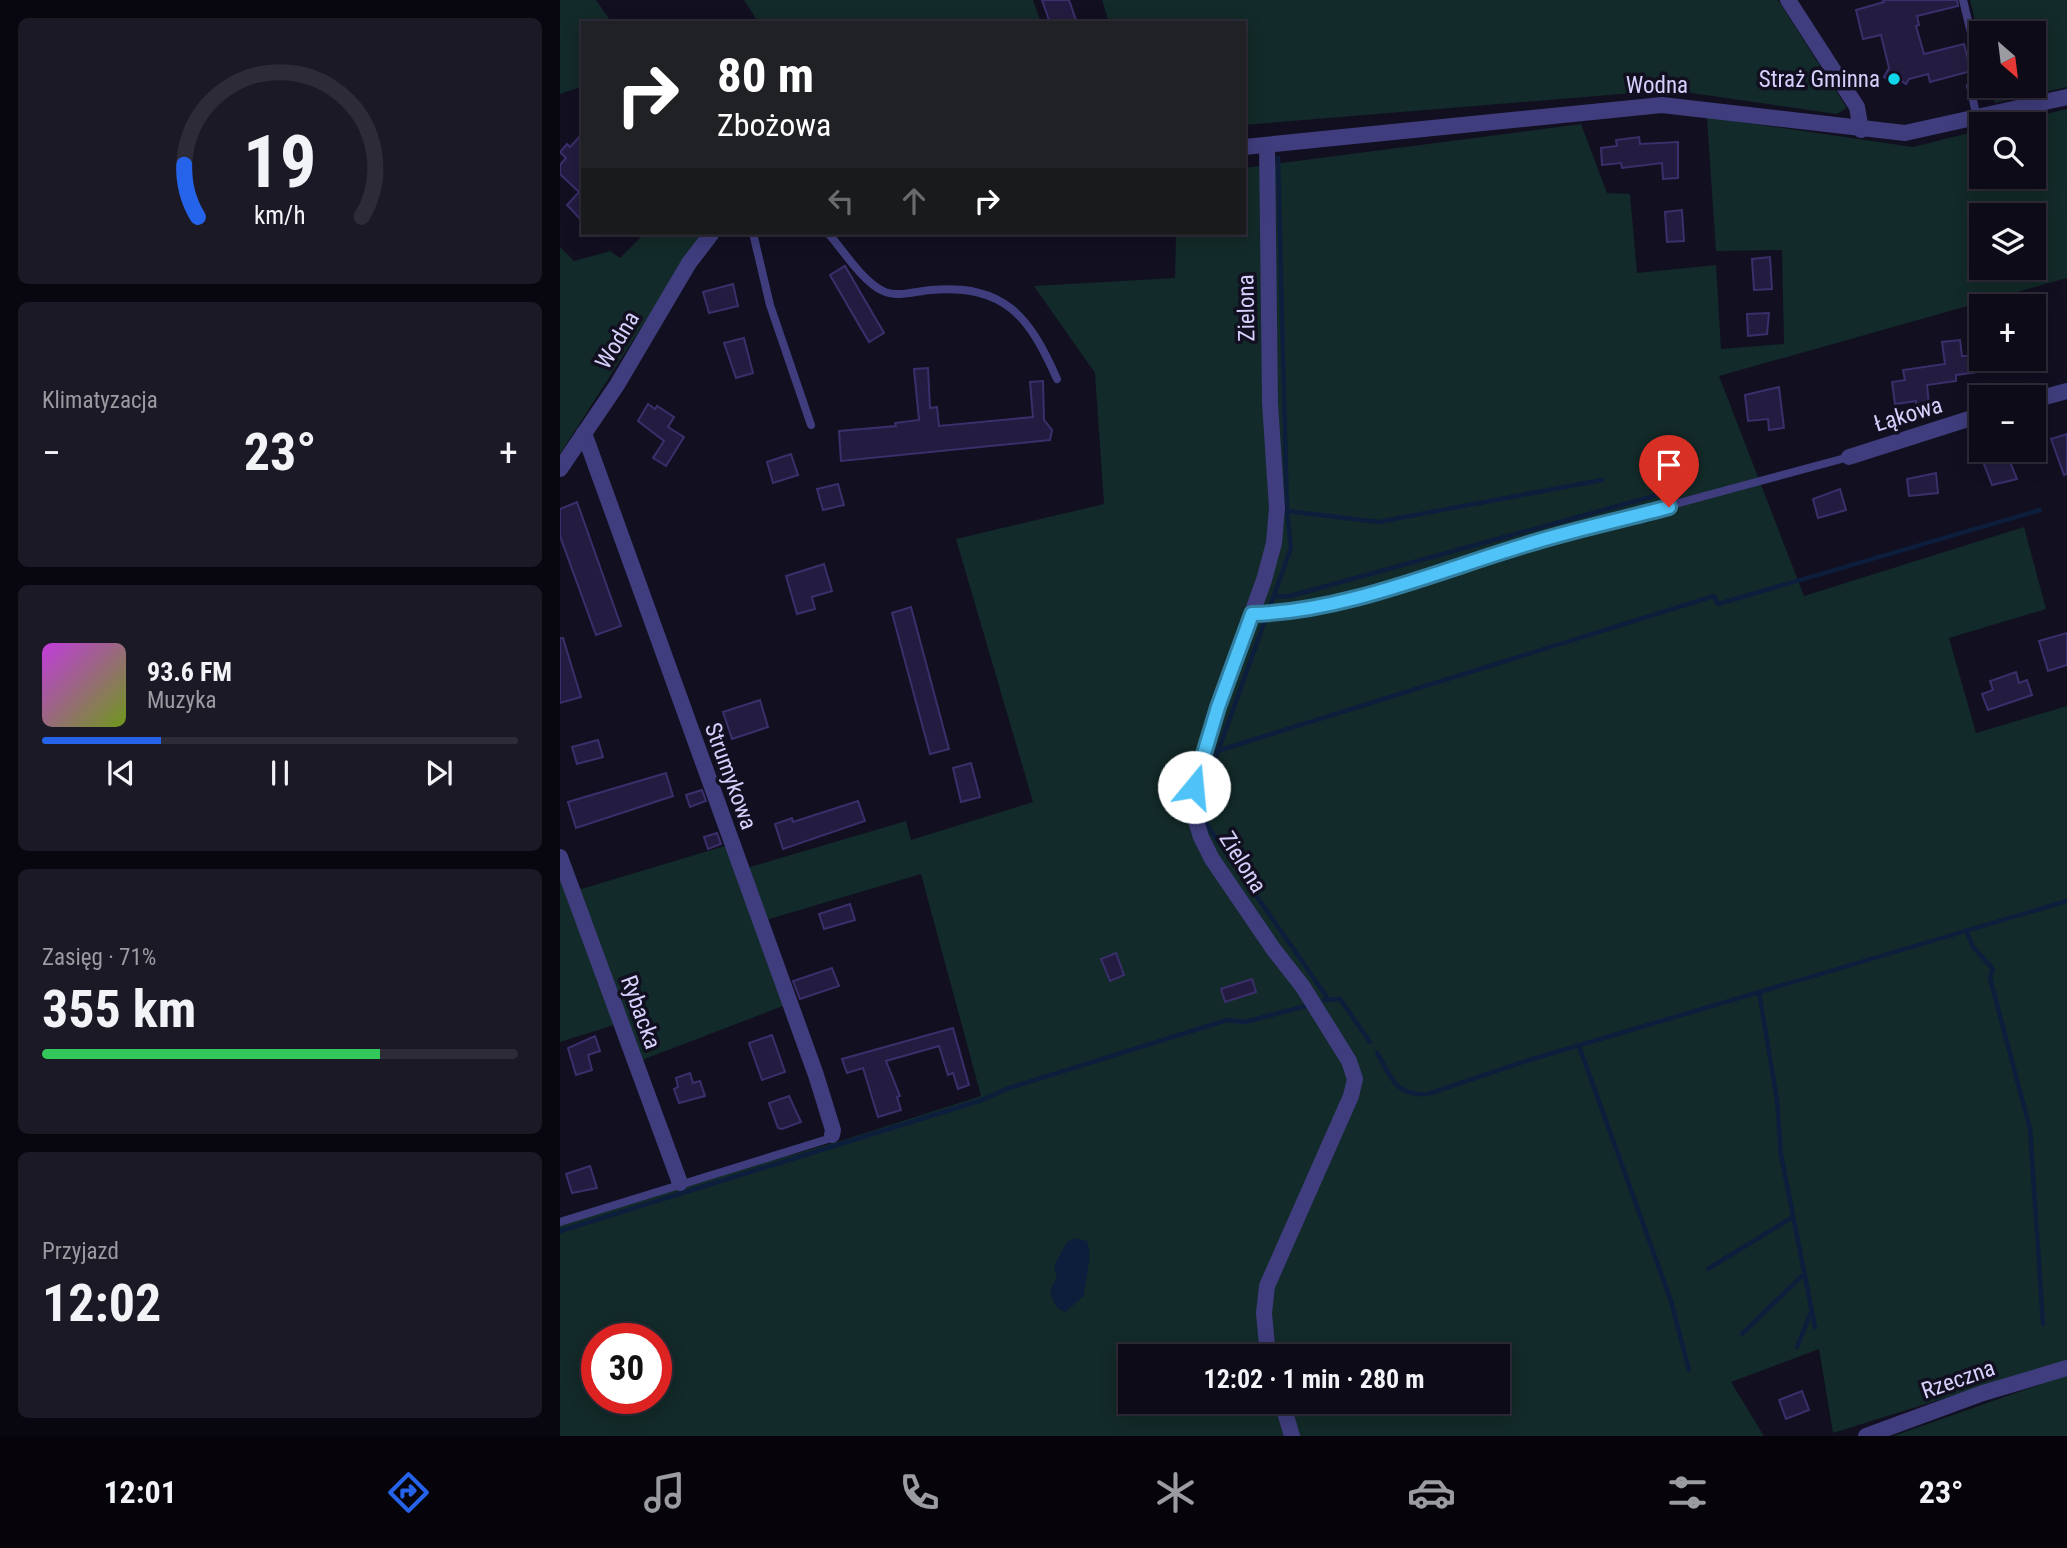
<!DOCTYPE html>
<html lang="pl">
<head>
<meta charset="utf-8">
<style>
	:root { --surface:#0e0b19; --page:#1c1926; --text:#f1f3f6; --muted:#9b9ba2; --line:#2e2b38; --accent:#2563eb }
	body { margin:0; font-family:"Roboto Condensed",sans-serif; background:var(--page); color:var(--text); height:100vh; display:flex; flex-direction:column; font-size:26px; white-space:nowrap }
	* { box-sizing:border-box; margin:0 }
	p { font-size:23px; color:var(--muted) }
	.icon { flex:none; width:38px; height:38px; fill:none; stroke:currentColor; stroke-width:2; stroke-linecap:round; stroke-linejoin:round }
	.map { position:relative; flex:1; overflow:hidden }
	.panel { display:flex; flex-direction:column; gap:18px; padding:18px; background:#08060e; width:560px }
	.panel>* { flex:none }
	.banner { position:absolute; left:21px; top:21px; width:665px; height:214px; border-radius:0px; box-shadow:0 4px 18px #0003,0 0 0 2px var(--line); background:#202124; color:#fff; overflow:hidden }
	.needle { width:46px; rotate:152deg }
	.fabs { position:absolute; left:1409px; top:21px; display:grid; gap:14px }
	.fabs a { display:grid; place-items:center; width:77px; height:77px; border-radius:0px; background:var(--surface); box-shadow:0 4px 18px #0003,0 0 0 2px var(--line); font-size:35px }
	.speed { position:absolute; left:21px; top:1323px; display:flex; gap:14px; font-size:35px; font-weight:700; text-align:center }
	.speed>* { display:grid; place-content:center; width:91px; height:91px; border-radius:50%; background:var(--surface); box-shadow:0 4px 18px #0003,0 0 0 2px var(--line); line-height:1 }
	.speed .limit { border:10px solid #d22; background:#fff; color:#111 }
	.pin { position:absolute; display:grid; place-items:center; width:60px; height:60px; color:#fff; margin:-72px -30px; border-radius:50% 50% 50% 0; rotate:-45deg; box-shadow:0 0 7px #0007 }
	.pin .icon { rotate:45deg }
	.me { position:absolute; width:77px; margin:-38px; rotate:17deg; stroke-linejoin:round; filter:drop-shadow(0 0 5px #0008) }
	.turn { display:flex; align-items:center; gap:24px; height:147px; padding:0 21px; font-size:32px }
	.turn .icon { width:91px; height:91px; stroke-width:2.5 }
	.turn b { display:block; font-size:49px; line-height:60px }
	.lanes { display:flex; align-items:center; height:66px; padding:0 21px; background:#0003; justify-content:center; gap:35px; direction:ltr }
	.lanes .off { opacity:.35 }
	.big { font-size:52px; font-weight:700; line-height:1.1 }
	.panel .widget { flex:1; display:flex; flex-direction:column; justify-content:center; gap:10px; min-width:0; padding:0 24px; border-radius:10px; background:var(--page) }
	.panel .dial { align-items:center; gap:0 }
	.dial svg { height:182px; overflow:visible; fill:none; stroke:var(--line); stroke-width:7; stroke-linecap:round; text-anchor:middle }
	.dial text { fill:var(--text); stroke:none }
	.song { display:flex; align-items:center; gap:21px }
	.cover { width:84px; height:84px; border-radius:10px; background:linear-gradient(135deg,hsl(290 70% 55%),hsl(80 70% 35%)) }
	.played { height:7px; border-radius:4px; background:linear-gradient(90deg,var(--accent) 25%,var(--line) 25%) }
	.keys { display:flex; justify-content:space-around; direction:ltr }
	.heat { display:flex; justify-content:space-between; align-items:center; font-size:38px; direction:ltr }
	.charge { height:10px; border-radius:5px; background:linear-gradient(90deg,#34c759 71%,var(--line) 0) }
	.trip { position:absolute; left:558px; top:1344px; width:392px; height:70px; border-radius:0px; background:var(--surface); box-shadow:0 4px 18px #0003,0 0 0 2px var(--line); font-weight:700; line-height:70px; text-align:center }
	.dock { display:flex; height:112px; justify-content:space-around; align-items:center; background:#06040a; color:var(--muted) }
	.dock .icon { width:49px; height:49px }
	.dock .selected { color:var(--accent) }
	.dock b { font-size:32px; color:var(--text) }
	main { display:flex; flex:1; min-height:0 }
	.map>svg:first-child { display:block }
	.green { fill:#122a29; fill-rule:evenodd }
	.water { fill:#0c1e3c }
	.lines { fill:none; stroke-linecap:round; stroke-linejoin:round }
	.stream { stroke:#0c1e3c; stroke-width:4.5 }
	.building { fill:#231c40; stroke:#3b2f6b; stroke-width:2 }
	.service { stroke:#3f3d7d; stroke-width:8 }
	.minor { stroke:#3f3d7d; stroke-width:16 }
	.route-casing { stroke:#337fa1; stroke-width:18 }
	.route { stroke:#4fc3f7; stroke-width:12 }
	.poi-dot { fill:#0fd6eb; stroke:#120f21; stroke-width:2.5 }
	.labels { text-anchor:middle; stroke-width:7; stroke-linejoin:round; paint-order:stroke }
	.poi-label { font-size:23px; fill:#d6d1fc; stroke:#120f21; text-anchor:end }
	.street-label { font-size:23px; fill:#d6d1fc; stroke:#120f21 }
</style>
</head>
<body>
<main>
<section class="panel">
<div class="widget dial"><svg viewBox="0 0 100 80">
<path d="M14 69A42 42 0 1 1 86 69"/>
<path d="M14 69A42 42 0 0 1 8 46" stroke="#2563eb"/>
<text x="50" y="56" font-size="32" font-weight="700">19</text>
<text x="50" y="72" font-size="11">km/h</text>
</svg></div>
<div class="widget"><p>Klimatyzacja</p>
<div class="heat"><a>−</a><b class="big">23°</b><a>+</a></div>
</div>
<div class="widget">
<div class="song"><i class="cover"></i><div><b>93.6 FM</b><p>Muzyka</p></div></div>
<div class="played"></div>
<div class="keys"><svg class="icon" aria-label="previous" viewBox="0 0 24 24"><path d="M18 5L8 12l10 7zM5 5v14"/></svg><svg class="icon" aria-label="pause" viewBox="0 0 24 24"><path d="M8 5v14M16 5v14"/></svg><svg class="icon" aria-label="next" viewBox="0 0 24 24"><path d="M6 5l10 7-10 7zM19 5v14"/></svg></div>
</div>
<div class="widget"><p>Zasięg · 71%</p><b class="big">355 km</b><div class="charge"></div></div>
<div class="widget"><p>Przyjazd</p><b class="big">12:02</b></div>
</section>
<div class="map">
<svg width="1507" height="1436" viewBox="0 0 1507 1436">
	<rect width="100%" height="100%" fill="#120f21"/>
	<!-- green -->
	<g class="green">
		<polygon points="0,0 36,0 52,23 23,23 23,86 0,94"/>
		<polygon points="184,0 473,0 481,23 199,23"/>
		<polygon points="542,0 1218,0 1287,108 1277,114 1110,90 684,125 684,23 549,23"/>
		<polygon points="1410,0 1507,0 1507,87 1435,103 1431,86 1474,86 1474,33 1421,33 1421,45"/>
		<path d="M1507 109V278L1159 376 1244 596 1464 527 1486 609 1389 638 1416 733 1507 706V1360L1273 1433 1259 1349 1171 1382 1204 1436H0V1221L280 1141 421 1096 361 874 206 920 187 868 346 821 351 840 473 802 396 539 544 504 535 373 474 286 615 278 616 233H684V168L1021 124 1047 193 1070 194 1077 273 1156 265 1161 349 1224 344 1222 250 1156 251 1147 117 1353 147 1421 130V177H1474V124H1444ZM1421 215H1474V268H1421ZM37 1339H96V1398H37ZM570 1356H938V1402H570Z"/>
		<polygon points="85,233 142,233 0,454 0,247 14,261 50,251 60,258"/>
		<polygon points="168,845 223,1006 82,1060 18,890"/>
		<polygon points="0,879 54,1025 0,1042"/>
		<polygon points="1507,1375 1507,1436 1333,1436"/>
	</g>
	<!-- water -->
	<path class="water" d="M516 1238 527 1241C533 1258 525 1277 524 1296L505 1312C494 1308 493 1300 490 1290L497 1278 494 1266 507 1242Z"/>
	<g class="lines">
		<!-- stream -->
		<g class="stream">
			<polyline points="718,158 727,511 731,548 642,796 643,814 649,828 769,1000"/>
			<polyline points="727,511 818,522 1042,480"/>
			<polyline points="713,597 730,596 1127,487"/>
			<polyline points="657,751 1154,596 1158,604 1480,510"/>
			<polyline points="1406,930 1413,947 1433,969 1430,978 1470,1129 1483,1324"/>
			<polyline points="1199,992 1217,1100 1221,1155 1255,1327"/>
			<polyline points="764,1000 780,999 810,1042"/>
			<polyline points="1019,1046 1111,1301 1129,1370"/>
			<path d="M817 1053C832 1078 835 1096 868 1094L966 1061 1507 901"/>
			<polyline points="0,1231 422,1100 446,1089 667,1020 685,1022 746,1006"/>
			<polyline points="1148,1269 1233,1217"/>
			<polyline points="1182,1334 1244,1274"/>
			<polyline points="1237,1347 1251,1312"/>
		</g>
	</g>
	<!-- building -->
	<g class="building">
		<polygon points="482,0 509,0 517,23 490,23"/>
		<polygon points="1323,0 1397,0 1398,6 1357,16 1359,25 1356,26 1364,54 1404,44 1411,71 1370,82 1368,74 1349,79 1346,84 1340,80 1337,85 1324,77 1329,68 1321,35 1303,39 1296,10 1324,2"/>
		<polygon points="23,133 23,222 7,205 19,192 0,174 0,165 6,158 0,152 7,144 10,147"/>
		<polygon points="1079,137 1080,144 1118,142 1118,178 1103,179 1102,163 1062,168 1061,163 1042,165 1041,148 1057,146 1056,140"/>
		<polygon points="1122,210 1124,241 1107,242 1105,212"/>
		<polygon points="1210,257 1212,289 1194,290 1192,259"/>
		<polygon points="285,266 324,333 309,342 270,275"/>
		<polygon points="173,284 178,306 149,313 143,292"/>
		<polygon points="1209,313 1207,334 1188,336 1187,314"/>
		<polygon points="184,338 193,373 176,378 164,343"/>
		<polygon points="1400,340 1402,356 1418,356 1419,372 1396,375 1396,381 1367,385 1369,405 1356,407 1356,401 1335,404 1332,382 1345,380 1343,370 1385,364 1382,342"/>
		<polygon points="368,368 370,408 377,407 379,426 473,417 470,382 483,381 484,420 492,430 490,440 281,461 279,431 336,426 335,423 359,420 354,369"/>
		<polygon points="1219,387 1224,428 1209,430 1208,419 1188,421 1185,395"/>
		<polygon points="88,404 95,409 97,406 114,417 108,427 124,437 106,466 93,458 104,441 78,421"/>
		<polygon points="1507,434 1507,474 1504,475 1491,439"/>
		<polygon points="1446,452 1457,479 1432,485 1422,459"/>
		<polygon points="231,454 238,475 213,483 207,462"/>
		<polygon points="1376,473 1378,493 1349,496 1347,479"/>
		<polygon points="278,484 284,505 263,510 257,489"/>
		<polygon points="1280,489 1286,510 1258,518 1253,499"/>
		<polygon points="17,502 61,626 36,635 0,536 0,509"/>
		<polygon points="264,564 272,591 252,597 255,609 237,614 226,576"/>
		<polygon points="351,607 389,749 370,754 332,613"/>
		<polygon points="1507,633 1507,665 1488,671 1479,641"/>
		<polygon points="0,638 3,638 21,697 0,703"/>
		<polygon points="1456,672 1459,683 1467,680 1472,695 1428,710 1422,694 1433,690 1430,681"/>
		<polygon points="200,700 208,727 172,739 163,712"/>
		<polygon points="38,740 43,757 17,764 12,747"/>
		<polygon points="411,763 420,797 401,802 393,768"/>
		<polygon points="106,773 113,796 16,828 8,802"/>
		<polygon points="142,790 146,801 130,807 126,795"/>
		<polygon points="298,801 305,821 223,849 215,824 232,818 233,822"/>
		<polygon points="157,833 161,844 148,849 144,837"/>
		<polygon points="290,904 295,920 264,929 259,914"/>
		<polygon points="556,953 564,975 550,981 541,959"/>
		<polygon points="272,968 279,986 240,999 233,981"/>
		<polygon points="692,979 696,992 665,1002 661,989"/>
		<polygon points="393,1028 409,1085 398,1089 393,1073 388,1075 379,1046 326,1061 340,1096 337,1097 341,1110 318,1117 303,1068 287,1073 282,1059"/>
		<polygon points="212,1035 225,1072 202,1080 189,1043"/>
		<polygon points="35,1036 40,1051 28,1055 32,1070 16,1075 8,1048"/>
		<polygon points="130,1073 133,1083 140,1081 145,1096 119,1103 114,1089 118,1087 116,1078"/>
		<polygon points="229,1096 241,1122 222,1129 218,1128 209,1103"/>
		<polygon points="30,1166 37,1188 12,1193 6,1174"/>
		<polygon points="1242,1391 1249,1410 1226,1419 1219,1400"/>
	</g>
	<g class="lines">
		<!-- service -->
		<g class="service">
			<polyline points="1403,0 1420,70 1410,86 1417,118"/>
			<polyline points="193,233 210,305 251,425"/>
			<path d="M268 233C283 250 302 281 323 291 337 298 356 291 371 290 445 284 469 316 497 379"/>
			<polyline points="692,614 722,614 840,585 967,544 1289,457"/>
			<polyline points="0,1222 268,1139 272,1135"/>
		</g>
		<!-- minor -->
		<g class="minor">
			<polyline points="1228,0 1297,107 1301,130"/>
			<polyline points="707,145 710,403 717,508 714,543 704,580 658,707 631,805 641,837 652,859 714,950 743,987 789,1061 795,1079 791,1096 707,1286 704,1313 708,1356"/>
			<polyline points="684,147 1102,105 1345,133 1507,97"/>
			<polyline points="1474,400 1507,391"/>
			<polyline points="24,433 256,1075 273,1130 272,1135"/>
			<polyline points="1289,457 1421,415"/>
			<polyline points="0,469 57,385 129,263 152,233"/>
			<polyline points="0,857 120,1183"/>
			<polyline points="722,1402 732,1436"/>
			<polyline points="1306,1436 1423,1393 1507,1368"/>
		</g>
	</g>
	<g class="lines">
		<!-- route casing -->
		<g class="route-casing">
			<path id="route" d="M634 787 658 707 692 614C783 612 878 571 965 545 1012 530 1061 520 1109 507"/>
		</g>
		<!-- route -->
		<use href="#route" class="route"/>
	</g>
	<!-- markers -->
	<circle class="poi-dot" cx="1334" cy="79" r="7"/>
	<g class="labels">
		<!-- poi labels -->
		<g class="poi-label">
			<text x="1320" y="87">Straż Gminna</text>
		</g>
		<!-- street labels -->
		<g class="street-label">
			<text x="1097" y="93">Wodna</text>
			<text transform="translate(686 308) rotate(-91)" y="8">Zielona</text>
			<text transform="translate(57 340) rotate(-59)" y="8">Wodna</text>
			<text transform="translate(1348 414) rotate(-17)" y="8">Łąkowa</text>
			<text transform="translate(171 776) rotate(70)" y="8">Strumykowa</text>
			<text transform="translate(683 862) rotate(58)" y="8">Zielona</text>
			<text transform="translate(81 1012) rotate(70)" y="8">Rybacka</text>
			<text transform="translate(1398 1379) rotate(-19)" y="8">Rzeczna</text>
		</g>
	</g>
</svg>
<div class="fabs">
<a><svg class="needle" viewBox="-14 -14 28 28"><path d="M0-13l5 13h-10z" fill="#e53935"/><path d="M0 13l5-13h-10z" fill="#9b9ba2"/></svg></a>
<a><svg class="icon" aria-label="search" viewBox="0 0 24 24"><circle cx="10" cy="10" r="6"/><path d="M15 15l6 6"/></svg></a>
<a><svg class="icon" aria-label="layers" viewBox="0 0 24 24"><path d="M12 4l9 5-9 5-9-5zM3 14l9 5 9-5"/></svg></a>
<a>+</a>
<a>−</a>
</div>
<div class="speed"><div class="limit">30</div></div>
<div class="pin" style="left:1109px;top:507px;background:#d93025"><svg class="icon" aria-label="arrive" viewBox="0 0 24 24"><path d="M6 21V4h12l-3 4 3 4H6"/></svg></div>
<svg class="me" style="left:634px;top:787px" viewBox="-20 -20 40 40"><circle r="19" fill="#fff"/><path d="M0-13L10 11 0 6-10 11z" fill="#4fc3f7"/></svg>
<div class="trip">12:02 · 1 min · 280 m</div>
<div class="banner">
<div class="turn"><svg class="icon" aria-label="right" viewBox="0 0 24 24"><path d="M7 20v-9h11M14 6l5 5-5 5"/></svg><div><b>80 m</b>Zbożowa</div></div>
<div class="lanes"><svg class="icon off" aria-label="left" viewBox="0 0 24 24"><path d="M17 20v-9H6M10 6l-5 5 5 5"/></svg><svg class="icon off" aria-label="ahead" viewBox="0 0 24 24"><path d="M12 20V5M6 11l6-6 6 6"/></svg><svg class="icon" aria-label="right" viewBox="0 0 24 24"><path d="M7 20v-9h11M14 6l5 5-5 5"/></svg></div>
</div>
</div>
</main>
<nav class="dock">
<b>12:01</b>
<svg class="icon selected" aria-label="directions" viewBox="0 0 24 24"><path d="M12 3l9 9-9 9-9-9zM9 14v-3h6M13 9l2 2-2 2"/></svg>
<svg class="icon" aria-label="music" viewBox="0 0 24 24"><path d="M9 18V5l10-2v13"/><circle cx="6" cy="18" r="3"/><circle cx="16" cy="16" r="3"/></svg>
<svg class="icon" aria-label="phone" viewBox="0 0 24 24"><path d="M5 4h4l2 5-3 2q2 4 5 5l2-3 5 2v4C11 20 4 13 5 4z"/></svg>
<svg class="icon" aria-label="climate" viewBox="0 0 24 24"><path d="M12 3v18M4 7l16 10M4 17L20 7"/></svg>
<svg class="icon" aria-label="car" viewBox="0 0 24 24"><path d="M5 17H2v-5l4-1 3-4h7l3 4 3 1v5h-3M9 17h6M6 11h13"/><circle cx="7" cy="17" r="2"/><circle cx="17" cy="17" r="2"/></svg>
<svg class="icon" aria-label="filters" viewBox="0 0 24 24"><path d="M4 7h16M4 17h16"/><circle cx="9" cy="7" r="2"/><circle cx="15" cy="17" r="2"/></svg>
<b>23°</b>
</nav>
</body>
</html>
